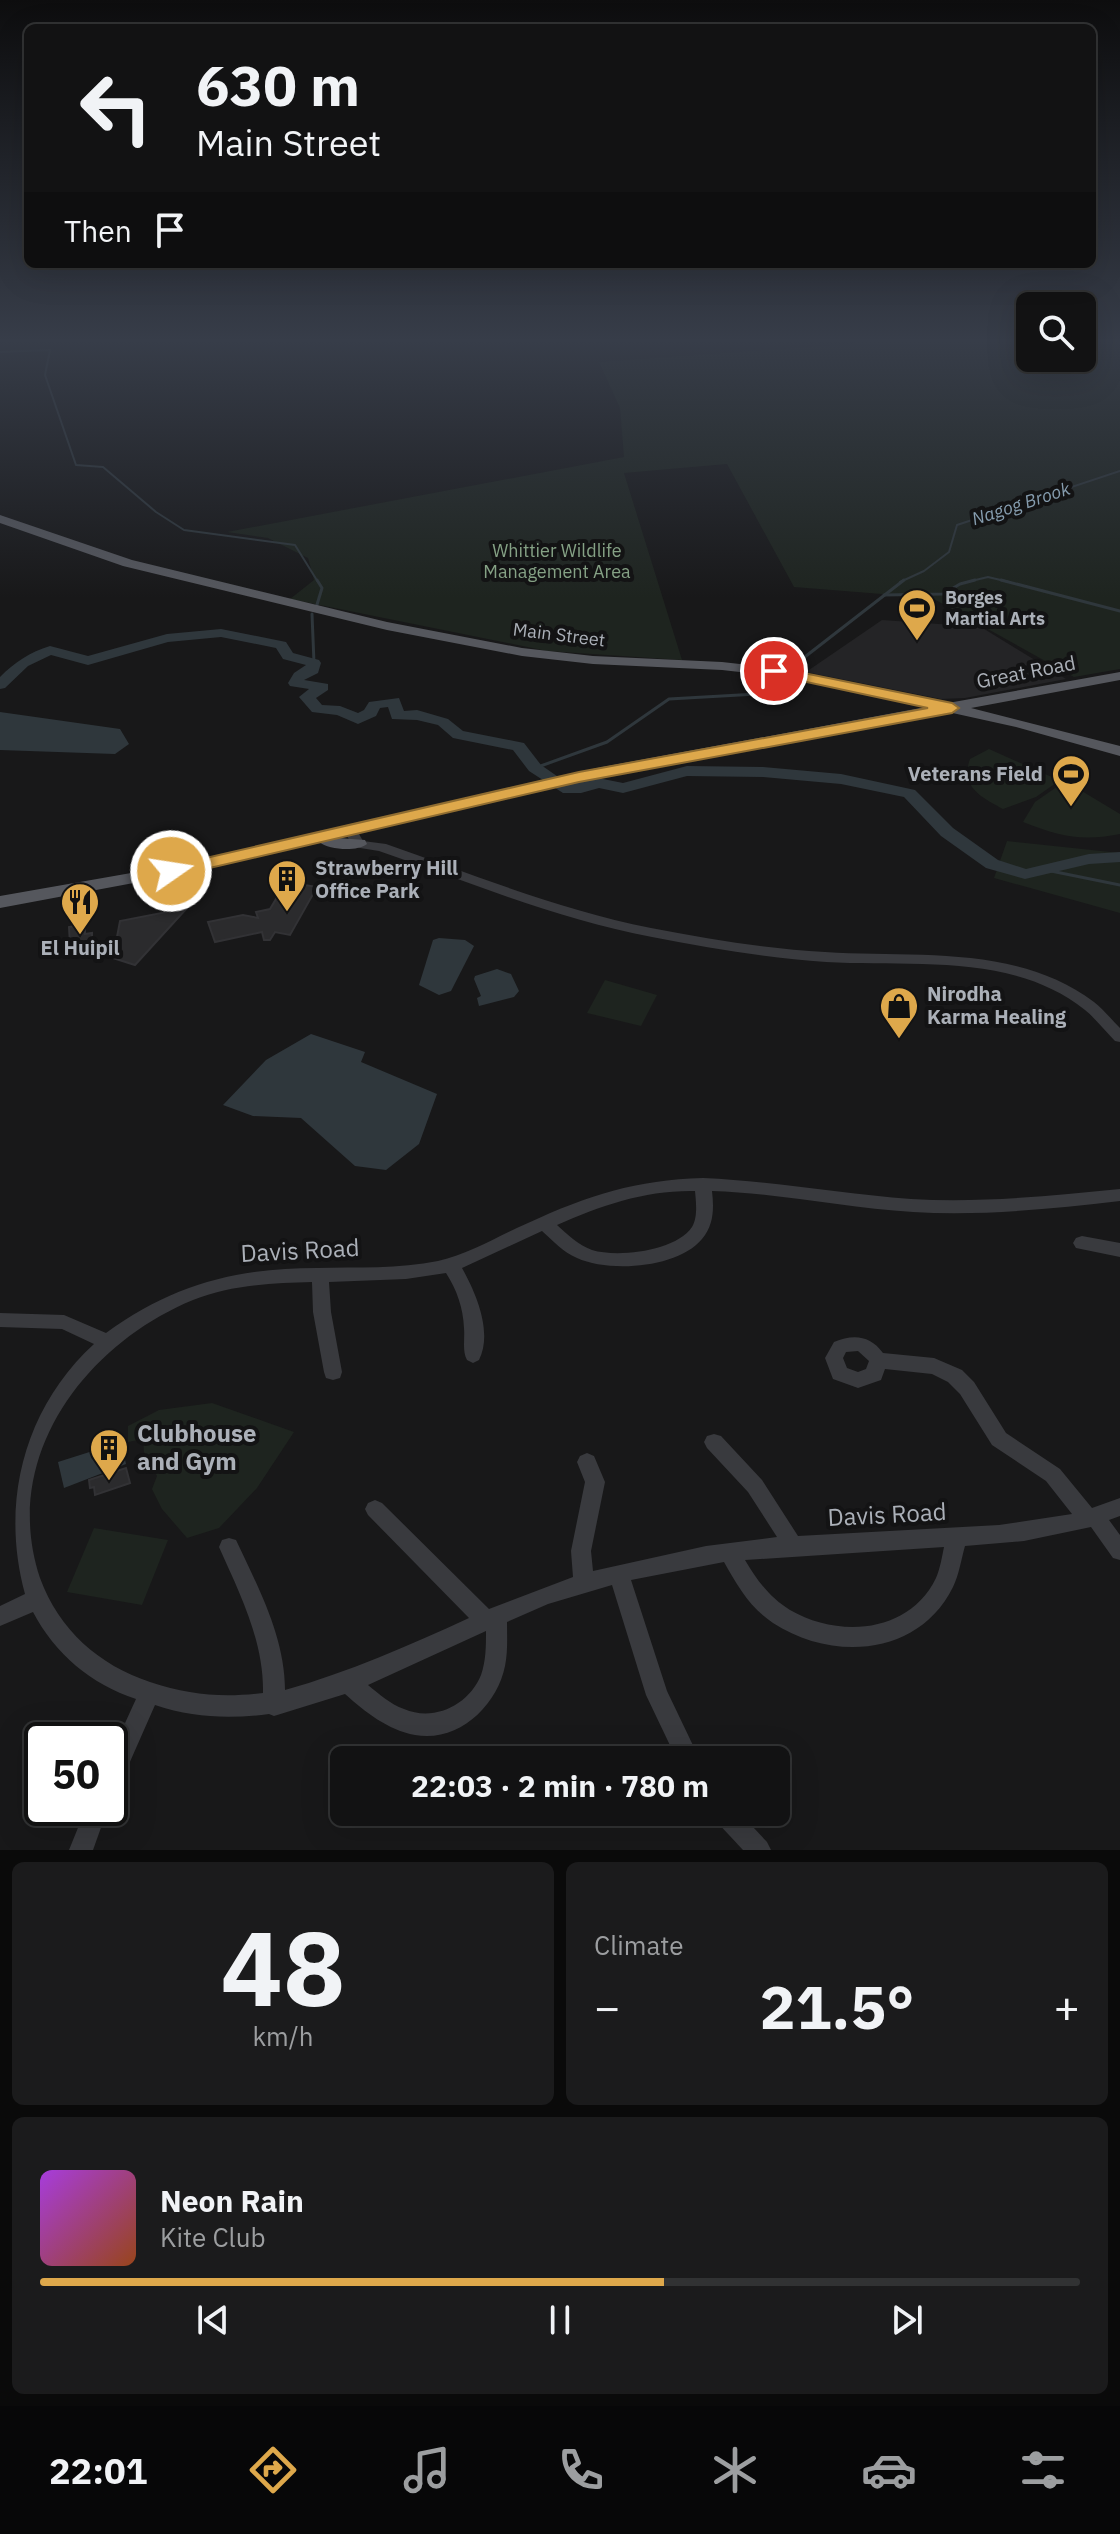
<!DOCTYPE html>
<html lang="en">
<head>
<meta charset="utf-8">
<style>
	:root { --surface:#121213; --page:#1b1b1c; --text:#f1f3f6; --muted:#9c9ea0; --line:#313233; --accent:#dea84b }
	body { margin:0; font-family:"IBM Plex Sans",sans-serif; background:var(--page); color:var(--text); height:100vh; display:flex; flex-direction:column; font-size:30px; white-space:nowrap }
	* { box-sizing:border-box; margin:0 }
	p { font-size:26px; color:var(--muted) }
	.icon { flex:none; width:44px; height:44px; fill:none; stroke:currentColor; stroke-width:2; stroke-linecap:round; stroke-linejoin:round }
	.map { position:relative; height:1850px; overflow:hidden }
	.drawer { display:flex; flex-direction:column; gap:12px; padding:12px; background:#0a0a0a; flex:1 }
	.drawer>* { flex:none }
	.guide { position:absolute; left:24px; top:24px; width:1072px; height:244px; border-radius:12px; box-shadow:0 8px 32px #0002,0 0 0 2px var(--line); background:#121213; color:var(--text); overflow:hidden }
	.tools { position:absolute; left:1016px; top:292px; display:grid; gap:16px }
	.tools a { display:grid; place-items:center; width:80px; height:80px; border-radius:12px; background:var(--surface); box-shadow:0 8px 32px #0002,0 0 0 2px var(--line); font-size:40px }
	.speed { position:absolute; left:24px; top:1722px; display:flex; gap:16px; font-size:40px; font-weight:700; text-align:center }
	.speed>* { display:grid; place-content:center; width:104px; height:104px; border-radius:50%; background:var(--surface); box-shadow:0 8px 32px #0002,0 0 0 2px var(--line); line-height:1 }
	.speed .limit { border:4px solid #111; border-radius:12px; background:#fff; color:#111 }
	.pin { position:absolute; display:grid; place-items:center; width:68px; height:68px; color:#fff; margin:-34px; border:4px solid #fff; border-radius:50%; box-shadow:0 2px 8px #0007 }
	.me { position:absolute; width:88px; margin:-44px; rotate:77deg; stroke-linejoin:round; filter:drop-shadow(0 0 6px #0008) }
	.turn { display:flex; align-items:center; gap:28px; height:168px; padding:0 40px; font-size:36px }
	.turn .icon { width:104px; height:104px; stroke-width:2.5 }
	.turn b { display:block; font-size:56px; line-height:68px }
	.then { display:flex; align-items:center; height:76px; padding:0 40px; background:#0003; gap:16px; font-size:30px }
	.big { font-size:60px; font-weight:700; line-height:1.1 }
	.drawer .widget { flex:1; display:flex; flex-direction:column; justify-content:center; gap:12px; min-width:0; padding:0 28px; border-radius:12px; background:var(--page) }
	.drawer .dial { align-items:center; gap:0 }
	.dial b { font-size:104px; line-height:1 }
	.song { display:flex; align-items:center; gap:24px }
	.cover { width:96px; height:96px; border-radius:12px; background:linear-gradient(135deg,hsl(280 70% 55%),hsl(20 70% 35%)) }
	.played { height:8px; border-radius:4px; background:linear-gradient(90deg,var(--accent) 60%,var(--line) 60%) }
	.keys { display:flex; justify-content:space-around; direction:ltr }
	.heat { display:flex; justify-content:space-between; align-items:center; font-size:44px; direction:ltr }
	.drawer .tiles { flex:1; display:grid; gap:12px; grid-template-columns:1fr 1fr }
	.widget:last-child { grid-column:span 2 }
	.trip { position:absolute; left:330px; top:1746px; width:460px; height:80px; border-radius:12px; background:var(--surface); box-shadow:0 8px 32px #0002,0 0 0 2px var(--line); font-weight:700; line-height:80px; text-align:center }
	.dock { display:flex; height:128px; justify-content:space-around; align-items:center; background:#070708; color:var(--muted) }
	.dock .icon { width:56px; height:56px }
	.dock .on { color:var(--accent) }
	.dock b { font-size:36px; color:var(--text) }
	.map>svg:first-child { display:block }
	.built { fill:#242426 }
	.green { fill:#1e241f }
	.water { fill:#2f373c }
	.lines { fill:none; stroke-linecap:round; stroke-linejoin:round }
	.stream-far1 { stroke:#2f373c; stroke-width:2 }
	.stream { stroke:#2f373c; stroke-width:3 }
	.river { fill:#2f373c; fill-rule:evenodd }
	.building { fill:#2b2b2d; stroke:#323235; stroke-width:2 }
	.minor { fill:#393a3e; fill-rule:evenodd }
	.major { fill:#55575d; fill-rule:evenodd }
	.route { fill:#dea84b; stroke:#906d31; stroke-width:2 }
	.labels { text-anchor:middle; stroke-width:8; stroke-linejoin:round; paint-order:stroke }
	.far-water-label { font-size:18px; font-style:italic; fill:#869daf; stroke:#131314 }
	.far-park-label { font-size:18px; fill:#85a185; stroke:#131314 }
	.far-poi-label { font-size:18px; font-weight:bold; fill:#abb0b8; stroke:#131314; text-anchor:start }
	.far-street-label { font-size:18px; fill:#abb0b8; stroke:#131314 }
	.street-label { font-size:20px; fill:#abb0b8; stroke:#131314 }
	.poi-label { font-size:20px; font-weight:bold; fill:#abb0b8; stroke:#131314; text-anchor:start }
	.near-street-label { font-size:24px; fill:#abb0b8; stroke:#131314 }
	.near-poi-label { font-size:24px; font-weight:bold; fill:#abb0b8; stroke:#131314; text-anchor:start }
</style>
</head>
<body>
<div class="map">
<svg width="1120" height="1850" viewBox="0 0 1120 1850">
	<rect width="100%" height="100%" fill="#181819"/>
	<!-- built -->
	<polygon class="built" points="882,620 981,627 1066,679 965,698 941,699 806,672"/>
	<!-- green -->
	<g class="green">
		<polygon points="852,339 1030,339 1030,358 1082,358 1082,339 1120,339 1120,669 1074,677 932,598 794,587 727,464 624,473 682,660 547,651 290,599 314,580 308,558 268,538 227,532 624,457 620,408 599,362 854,344"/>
		<path d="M989 749 1054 778 1056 783 1036 797 1003 809C981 797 960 787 970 759Z"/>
		<path d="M1061 784H1070L1120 814V834C1081 842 1059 836 1023 822L1035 802Z"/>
		<polygon points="1007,841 1120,853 1120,913 994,878"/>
		<polygon points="605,980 657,995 641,1026 587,1013"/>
		<polygon points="212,1403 294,1432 257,1488 219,1528 187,1538 162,1509 152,1489 157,1476 144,1452 143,1439 128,1442 128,1426 159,1410"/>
		<polygon points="94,1528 168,1540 142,1605 67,1592"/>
	</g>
	<!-- water -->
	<g class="water">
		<polygon points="0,712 120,729 129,744 115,754 0,750"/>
		<polygon points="439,938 465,940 474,946 451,991 439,995 419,985 433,940"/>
		<polygon points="497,969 511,974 519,991 514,997 479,1006 477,998 481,996 474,979 475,976"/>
		<polygon points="311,1034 365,1052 361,1062 437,1094 419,1144 386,1170 355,1166 301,1118 253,1116 223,1105 266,1060"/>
		<polygon points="121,1442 126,1464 64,1488 58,1462"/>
	</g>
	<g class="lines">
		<!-- stream-far1 -->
		<g class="stream-far1">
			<polyline points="0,352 50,350 45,375 76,465 103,467 156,512 184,530 295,545 318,582"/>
			<polyline points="900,582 924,571 949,552 957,525 1120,471"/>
			<polyline points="967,582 988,577 1009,582"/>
		</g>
		<!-- stream -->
		<g class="stream">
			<polyline points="1001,580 1120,611"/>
			<polyline points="884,595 943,594 960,584 975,580"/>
			<polyline points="316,608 322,588 317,580"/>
			<polyline points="312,614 314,663"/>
			<polyline points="788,670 904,580"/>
			<polyline points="535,768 607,742 669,699 757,694 779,678"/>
			<polyline points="1046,870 1120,885"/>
		</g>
		<!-- river -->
		<path class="river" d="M221 629 286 642 293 653 319 660 321 663 318 673 304 680 328 684V690L316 698 322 705 340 706 358 713 364 710 369 702 399 698 404 711 417 710 448 719 463 731 524 743 541 765 567 783 598 778 623 783 687 766 763 767 841 774 915 790 953 828 998 860 1026 869 1089 854 1120 852V862L1089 864 1025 879 986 868 941 836 904 797 841 784 763 777 687 776 623 793 599 788 581 793H563L529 771 513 750 453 738 438 725 417 720 392 719 388 707 380 708 376 716 358 724 337 715 312 712 299 697 309 689 290 686 288 683 294 673 306 665 283 659 276 648 221 637 168 642 88 665 51 655 28 666 5 688 0 689V677C15 662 30 652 50 646L88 656 167 634Z"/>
	</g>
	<!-- building -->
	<g class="building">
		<polygon points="286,882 317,887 290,935 275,932 270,940 264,940 262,932 215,942 208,922 243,915 258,918 256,912 270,909"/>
		<polygon points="187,908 135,965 113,958 120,921"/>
		<polygon points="85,924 85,934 92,933 92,941 70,944 69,927"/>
		<polygon points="126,1468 130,1483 95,1495 94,1487 90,1488 89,1480"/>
	</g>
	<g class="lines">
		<!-- minor -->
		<g class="minor">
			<path d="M350 826 355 827 363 841 386 844C474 875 560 910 651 928 709 939 767 949 825 952 916 958 1017 944 1094 1002 1104 1010 1112 1020 1120 1028V1042L1115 1041C1105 1031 1096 1019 1085 1010 1013 952 912 967 826 962 768 958 709 948 652 937 557 919 469 882 379 851L354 847 343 830Z"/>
			<path d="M703 1178C773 1181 841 1194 911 1199 981 1203 1051 1196 1120 1189V1201C1051 1209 982 1216 913 1212 845 1208 779 1193 712 1191 714 1208 714 1225 702 1239 678 1268 610 1273 577 1258 563 1252 553 1241 542 1231L462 1268C476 1293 493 1332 479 1360L473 1363 467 1360C462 1351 465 1339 464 1328 463 1308 457 1290 446 1273L406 1279 329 1282 331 1312 342 1372 340 1378 333 1380 326 1378 324 1372 313 1312 312 1282C272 1283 230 1285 193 1300 84 1345 0 1458 40 1578 59 1630 99 1665 150 1682 190 1695 222 1698 263 1693 264 1641 240 1594 219 1547L222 1540 229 1538 236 1540C258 1587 285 1637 285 1690 349 1672 408 1646 469 1618L368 1515 365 1509 368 1503 375 1500 382 1503 489 1609 573 1577 571 1551 585 1482 577 1462 580 1456 587 1453 594 1456 605 1482 591 1551 593 1571 706 1546 777 1537 748 1492 707 1448 704 1442 707 1436 714 1434 721 1436 762 1480 798 1536 999 1525 1072 1514 1046 1481 992 1445 960 1394 948 1382 932 1374 885 1369 881 1380 858 1388 833 1379 825 1358 834 1342C853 1334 870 1335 883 1353L934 1358 962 1370 974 1382 1006 1433 1060 1469 1092 1508 1120 1498V1516L1109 1520 1120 1535V1560L1113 1558 1091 1527 1024 1541 965 1546C961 1560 959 1575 953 1587 919 1656 833 1662 773 1623 750 1608 737 1585 724 1562L631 1580 667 1691 700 1760H677L646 1695 612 1585 548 1604 507 1622C507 1637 508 1651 505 1666 497 1706 458 1743 415 1735 388 1730 365 1712 345 1694L274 1716 269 1714C230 1719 194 1718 155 1705L118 1789 110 1792V1756L136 1699C91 1684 55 1654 33 1612L0 1626V1606L25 1594C0 1503 24 1408 94 1344L62 1329 0 1327V1313L64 1315 106 1333C172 1285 236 1268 317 1268 357 1267 399 1269 438 1261 470 1254 498 1236 528 1223 589 1195 636 1180 703 1178ZM695 1191C696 1202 698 1217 692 1227 676 1251 618 1258 592 1250 578 1245 567 1234 557 1225 602 1205 646 1190 695 1191ZM858 1351 869 1361 866 1369 858 1372 847 1368 843 1358 846 1352ZM944 1547C942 1557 940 1569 936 1578 909 1634 838 1638 790 1610 770 1598 756 1579 745 1560ZM486 1631C486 1646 486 1661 481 1675 469 1705 434 1722 404 1709 390 1704 379 1694 368 1685Z"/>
			<polygon points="1082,1236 1120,1243 1120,1257 1076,1248 1073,1243 1076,1238"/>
			<polygon points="86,1808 108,1808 93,1850 69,1850"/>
			<polygon points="712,1812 739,1812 767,1842 771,1850 743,1850 715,1820"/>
		</g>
		<!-- major -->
		<path class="major" d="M0 515 132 560 387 622 522 648 593 656 722 662 791 670 948 703 1120 672V680L971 708 1120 746V756L1016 727 948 712 597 778 338 838 365 840 367 844C357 852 329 850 319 842L171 876 0 908V896L171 866 597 768 926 707 791 678 722 670 593 664 522 656 387 630 123 566 0 523Z"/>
	</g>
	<!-- sky -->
	<linearGradient id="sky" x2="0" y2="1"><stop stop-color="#0d0d0e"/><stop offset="0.57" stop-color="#373d49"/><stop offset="1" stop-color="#373d49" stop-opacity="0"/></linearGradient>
	<rect width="1120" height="598" fill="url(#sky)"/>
	<!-- route -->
	<polygon class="route" points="774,667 952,703 959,708 952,713 579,782 171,877 162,871 171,866 579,772 928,708 769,674 769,668"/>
	<!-- icons -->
	<defs>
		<g id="stadium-pin" transform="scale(2)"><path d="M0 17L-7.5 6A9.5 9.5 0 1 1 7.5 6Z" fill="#dea84b" stroke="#131314"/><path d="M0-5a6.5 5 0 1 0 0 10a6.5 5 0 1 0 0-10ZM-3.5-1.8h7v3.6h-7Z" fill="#111"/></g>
		<g id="building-pin" transform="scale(2)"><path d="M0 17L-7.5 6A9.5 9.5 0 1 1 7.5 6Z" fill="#dea84b" stroke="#131314"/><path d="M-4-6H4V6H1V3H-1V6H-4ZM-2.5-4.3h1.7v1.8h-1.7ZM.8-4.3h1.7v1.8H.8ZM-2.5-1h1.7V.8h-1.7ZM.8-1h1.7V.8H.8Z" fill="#111"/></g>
		<g id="restaurant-pin" transform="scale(2)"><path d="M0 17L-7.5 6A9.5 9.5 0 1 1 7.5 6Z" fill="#dea84b" stroke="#131314"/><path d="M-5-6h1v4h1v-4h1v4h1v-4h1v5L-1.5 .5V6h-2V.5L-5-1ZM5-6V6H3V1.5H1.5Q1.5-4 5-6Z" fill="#111"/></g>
		<g id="shop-pin" transform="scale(2)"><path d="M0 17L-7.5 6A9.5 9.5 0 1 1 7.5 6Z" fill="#dea84b" stroke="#131314"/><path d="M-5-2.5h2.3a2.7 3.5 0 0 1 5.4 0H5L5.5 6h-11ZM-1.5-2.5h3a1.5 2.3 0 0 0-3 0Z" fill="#111"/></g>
	</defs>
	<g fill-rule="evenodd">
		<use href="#stadium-pin" x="917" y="608"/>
		<use href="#stadium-pin" x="1071" y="774"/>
		<use href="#building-pin" x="287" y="879"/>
		<use href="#restaurant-pin" x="80" y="902"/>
		<use href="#shop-pin" x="899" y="1006"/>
		<use href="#building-pin" x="109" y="1448"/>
	</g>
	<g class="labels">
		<!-- far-water labels -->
		<g class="far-water-label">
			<text transform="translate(1021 504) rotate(-18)" y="6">Nagog Brook</text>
		</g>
		<!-- far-park labels -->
		<g class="far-park-label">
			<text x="557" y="557">Whittier Wildlife<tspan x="557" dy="21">Management Area</tspan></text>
		</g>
		<!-- far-poi labels -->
		<g class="far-poi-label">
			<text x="945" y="604">Borges<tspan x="945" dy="21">Martial Arts</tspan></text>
		</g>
		<!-- far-street labels -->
		<g class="far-street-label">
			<text transform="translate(559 635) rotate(7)" y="6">Main Street</text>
		</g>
		<!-- street labels -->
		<g class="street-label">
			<text transform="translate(1026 672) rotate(-11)" y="7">Great Road</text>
		</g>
		<!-- poi labels -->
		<g class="poi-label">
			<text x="1043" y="781" text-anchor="end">Veterans Field</text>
			<text x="315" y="875">Strawberry Hill<tspan x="315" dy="23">Office Park</tspan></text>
			<text x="80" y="955" text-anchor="middle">El Huipil</text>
			<text x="927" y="1001">Nirodha<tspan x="927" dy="23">Karma Healing</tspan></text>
		</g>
		<!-- near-street labels -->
		<g class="near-street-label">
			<text transform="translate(300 1251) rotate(-3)" y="8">Davis Road</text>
			<text transform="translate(887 1515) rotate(-3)" y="8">Davis Road</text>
		</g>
		<!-- near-poi labels -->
		<g class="near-poi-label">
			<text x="137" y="1442">Clubhouse<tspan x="137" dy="28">and Gym</tspan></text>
		</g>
	</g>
</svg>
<div class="tools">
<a><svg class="icon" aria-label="search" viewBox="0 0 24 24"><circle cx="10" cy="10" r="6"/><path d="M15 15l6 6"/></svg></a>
</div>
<div class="speed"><div class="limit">50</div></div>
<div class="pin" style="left:774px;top:671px;background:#d93025"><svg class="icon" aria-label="arrive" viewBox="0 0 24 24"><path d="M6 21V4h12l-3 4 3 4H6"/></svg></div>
<svg class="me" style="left:171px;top:871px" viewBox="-20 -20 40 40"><circle r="17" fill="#dea84b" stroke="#fff" stroke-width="3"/><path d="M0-11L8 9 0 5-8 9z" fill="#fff"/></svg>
<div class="trip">22:03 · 2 min · 780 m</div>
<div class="guide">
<div class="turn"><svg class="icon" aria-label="left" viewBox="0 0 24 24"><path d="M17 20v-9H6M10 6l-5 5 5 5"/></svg><div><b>630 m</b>Main Street</div></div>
<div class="then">Then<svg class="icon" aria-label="arrive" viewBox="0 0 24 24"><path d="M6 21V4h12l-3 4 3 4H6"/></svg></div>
</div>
</div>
<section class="drawer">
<div class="tiles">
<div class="widget dial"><b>48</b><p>km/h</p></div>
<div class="widget"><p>Climate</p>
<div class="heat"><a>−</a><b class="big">21.5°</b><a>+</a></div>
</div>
<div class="widget">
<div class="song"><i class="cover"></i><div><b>Neon Rain</b><p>Kite Club</p></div></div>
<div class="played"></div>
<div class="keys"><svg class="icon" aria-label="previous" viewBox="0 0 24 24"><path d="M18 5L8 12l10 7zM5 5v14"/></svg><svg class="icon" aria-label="pause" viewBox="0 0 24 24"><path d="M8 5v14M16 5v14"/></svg><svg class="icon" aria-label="next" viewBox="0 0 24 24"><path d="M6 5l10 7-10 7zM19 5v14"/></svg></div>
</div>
</div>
</section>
<nav class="dock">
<b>22:01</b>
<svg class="icon on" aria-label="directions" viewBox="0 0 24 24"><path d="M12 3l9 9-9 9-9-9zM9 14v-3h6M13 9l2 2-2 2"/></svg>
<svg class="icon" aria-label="music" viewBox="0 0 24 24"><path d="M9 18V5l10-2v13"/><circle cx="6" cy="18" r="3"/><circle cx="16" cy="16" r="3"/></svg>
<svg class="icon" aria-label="phone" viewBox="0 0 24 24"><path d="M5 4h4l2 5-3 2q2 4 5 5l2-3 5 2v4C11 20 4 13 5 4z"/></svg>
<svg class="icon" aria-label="climate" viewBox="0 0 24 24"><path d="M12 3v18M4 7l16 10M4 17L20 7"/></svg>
<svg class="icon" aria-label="car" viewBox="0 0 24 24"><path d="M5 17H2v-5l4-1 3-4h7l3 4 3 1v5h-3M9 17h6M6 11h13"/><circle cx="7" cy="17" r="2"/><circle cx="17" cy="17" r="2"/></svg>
<svg class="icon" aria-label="filters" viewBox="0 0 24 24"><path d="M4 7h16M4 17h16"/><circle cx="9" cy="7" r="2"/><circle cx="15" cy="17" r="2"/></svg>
</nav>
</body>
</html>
